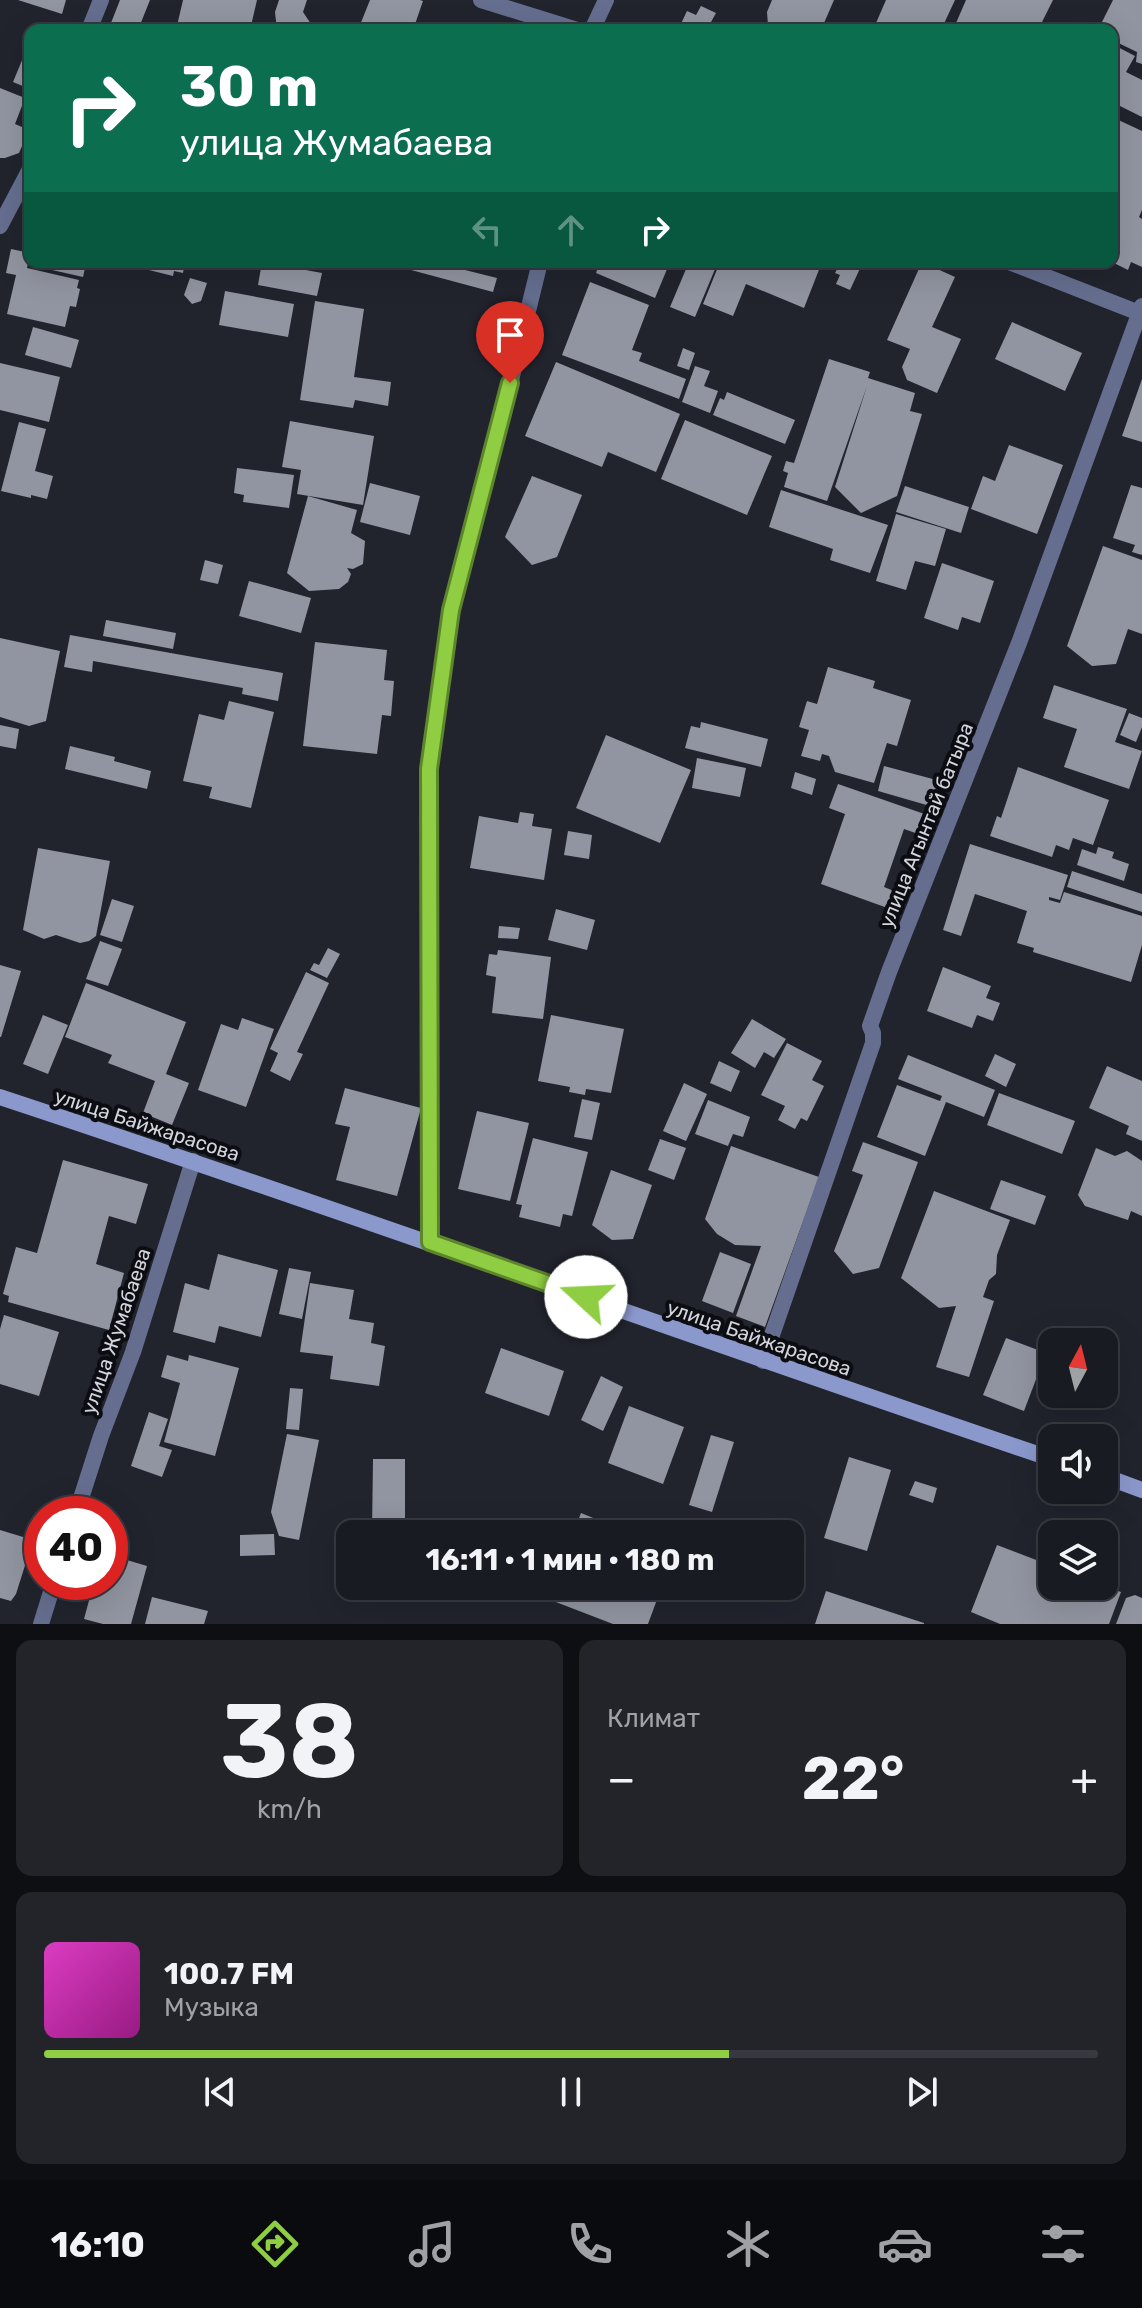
<!DOCTYPE html>
<html lang="ru">
<head>
<meta charset="utf-8">
<style>
	:root { --surface:#191b22; --page:#22242a; --text:#f1f3f6; --muted:#9fa1a5; --line:#373940; --accent:#8fcd42 }
	body { margin:0; font-family:Rubik,sans-serif; background:var(--page); color:var(--text); height:100vh; display:flex; flex-direction:column; font-size:30px; white-space:nowrap }
	* { box-sizing:border-box; margin:0 }
	p { font-size:26px; color:var(--muted) }
	.icon { flex:none; width:44px; height:44px; fill:none; stroke:currentColor; stroke-width:2; stroke-linecap:round; stroke-linejoin:round }
	.map { position:relative; height:1624px; overflow:hidden }
	.details { display:flex; flex-direction:column; gap:16px; padding:16px; background:#0e0f13; flex:1 }
	.details>* { flex:none }
	.top-card { position:absolute; left:24px; top:24px; width:1094px; height:244px; border-radius:16px; box-shadow:0 8px 32px #0002,0 0 0 2px var(--line); background:#0b6e4f; color:#fff; overflow:hidden }
	.needle { width:52px; rotate:7deg }
	.tools { position:absolute; left:1038px; top:1328px; display:grid; gap:16px }
	.tools a { display:grid; place-items:center; width:80px; height:80px; border-radius:16px; background:var(--surface); box-shadow:0 8px 32px #0002,0 0 0 2px var(--line); font-size:40px }
	.speed { position:absolute; left:24px; top:1496px; display:flex; gap:16px; font-size:40px; font-weight:700; text-align:center }
	.speed>* { display:grid; place-content:center; width:104px; height:104px; border-radius:50%; background:var(--surface); box-shadow:0 8px 32px #0002,0 0 0 2px var(--line); line-height:1 }
	.speed .limit { border:12px solid #d22; background:#fff; color:#111 }
	.pin { position:absolute; display:grid; place-items:center; width:68px; height:68px; color:#fff; margin:-82px -34px; border-radius:50% 50% 50% 0; rotate:-45deg; box-shadow:0 0 8px #0007 }
	.pin .icon { rotate:45deg }
	.me { position:absolute; width:88px; margin:-44px; rotate:290deg; stroke-linejoin:round; filter:drop-shadow(0 0 6px #0008) }
	.turn { display:flex; align-items:center; gap:28px; height:168px; padding:0 24px; font-size:36px }
	.turn .icon { width:104px; height:104px; stroke-width:2.5 }
	.turn b { display:block; font-size:56px; line-height:68px }
	.lanes { display:flex; align-items:center; height:76px; padding:0 24px; background:#0003; justify-content:center; gap:40px; direction:ltr }
	.lanes .off { opacity:.35 }
	.big { font-size:60px; font-weight:700; line-height:1.1 }
	.details .tile { flex:1; display:flex; flex-direction:column; justify-content:center; gap:12px; min-width:0; padding:0 28px; border-radius:16px; background:var(--page) }
	.details .dial { align-items:center; gap:0 }
	.dial b { font-size:104px; line-height:1 }
	.song { display:flex; align-items:center; gap:24px }
	.cover { width:96px; height:96px; border-radius:12px; background:linear-gradient(135deg,hsl(310 70% 55%),hsl(310 70% 35%)) }
	.played { height:8px; border-radius:4px; background:linear-gradient(90deg,var(--accent) 65%,var(--line) 65%) }
	.keys { display:flex; justify-content:space-around; direction:ltr }
	.heat { display:flex; justify-content:space-between; align-items:center; font-size:44px; direction:ltr }
	.details .tiles { flex:1; display:grid; gap:16px; grid-template-columns:1fr 1fr }
	.tile:last-child { grid-column:span 2 }
	.trip { position:absolute; left:336px; top:1520px; width:468px; height:80px; border-radius:16px; background:var(--surface); box-shadow:0 8px 32px #0002,0 0 0 2px var(--line); font-weight:700; line-height:80px; text-align:center }
	.tabs { display:flex; height:128px; justify-content:space-around; align-items:center; background:#0a0b0e; color:var(--muted) }
	.tabs .icon { width:56px; height:56px }
	.tabs .selected { color:var(--accent) }
	.tabs b { font-size:36px; color:var(--text) }
	.map>svg:first-child { display:block }
	.building { fill:#9195a1 }
	.lines { fill:none; stroke-linecap:round; stroke-linejoin:round }
	.street { stroke:#656e8f; stroke-width:16 }
	.secondary { stroke:#8a98cc; stroke-width:16 }
	.route-casing { stroke:#5d852b; stroke-width:20 }
	.route { stroke:#8fcd42; stroke-width:14 }
	.labels { text-anchor:middle; stroke-width:8; stroke-linejoin:round; paint-order:stroke }
	.street-label { font-size:20px; fill:#d3d5dc; stroke:#0c0d12 }
</style>
</head>
<body>
<div class="map">
<svg width="1142" height="1624" viewBox="0 0 1142 1624">
	<rect width="100%" height="100%" fill="#21242d"/>
	<!-- building -->
	<g class="building">
		<polygon points="18,0 66,0 62,14"/>
		<polygon points="120,0 150,0 138,30 129,30 111,23"/>
		<polygon points="183,0 257,0 250,30 176,30"/>
		<polygon points="279,0 307,0 303,12 315,30 277,30 275,12"/>
		<polygon points="370,0 420,0 423,1 413,30 358,30"/>
		<polygon points="772,0 834,0 821,30 779,30 768,25 767,12"/>
		<polygon points="886,0 955,0 941,30 873,30"/>
		<polygon points="966,0 1053,0 1038,30 953,30"/>
		<polygon points="1113,0 1142,0 1142,64 1136,62 1137,52 1112,40 1112,30 1098,30"/>
		<polygon points="701,6 716,13 711,22 727,30 678,30 687,11 696,15"/>
		<polygon points="30,41 30,89 13,82"/>
		<polygon points="1112,44 1135,56 1126,72 1142,80 1142,117 1112,102"/>
		<polygon points="0,88 25,98 15,124 29,130 19,153 5,158 0,158"/>
		<polygon points="1112,117 1142,131 1142,210 1139,217 1142,219 1142,267 1131,262 1128,270 1112,262"/>
		<polygon points="11,249 30,253 27,268 79,280 77,288 80,289 76,307 70,306 65,327 7,314 16,275 6,273"/>
		<polygon points="31,262 106,262 105,267 93,264 92,269 85,268 83,277 30,265"/>
		<polygon points="117,262 185,262 183,273 174,271 173,276"/>
		<polygon points="262,262 322,273 317,296 258,285"/>
		<polygon points="413,262 463,262 461,269 497,278 493,292 411,270"/>
		<polygon points="600,262 670,262 655,298 596,273"/>
		<polygon points="689,262 718,262 695,317 670,307"/>
		<polygon points="720,262 822,262 804,308 746,284 733,316 703,304"/>
		<polygon points="841,262 863,262 850,290 836,284 840,275 835,273"/>
		<polygon points="922,262 955,277 932,327 961,339 937,393 907,380 902,367 910,349 887,340"/>
		<polygon points="190,278 207,283 201,301 192,304 184,295"/>
		<polygon points="590,282 649,305 632,350 642,353 639,361 686,379 679,399 562,355"/>
		<polygon points="225,291 294,304 288,337 219,325"/>
		<polygon points="315,301 364,309 354,377 391,382 388,406 355,400 353,408 300,400"/>
		<polygon points="1012,322 1082,353 1065,391 995,359"/>
		<polygon points="33,327 79,340 71,368 25,355"/>
		<polygon points="683,348 695,353 689,370 677,366"/>
		<polygon points="829,359 870,372 868,378 915,393 910,411 922,414 897,496 861,513 835,487 867,386 827,501 784,487 788,473 783,471 786,461 794,463"/>
		<polygon points="556,362 680,414 656,472 608,452 602,467 525,436"/>
		<polygon points="0,363 60,377 49,422 0,410"/>
		<polygon points="695,366 710,371 704,386 718,391 710,413 682,402"/>
		<polygon points="1142,379 1142,442 1122,436"/>
		<polygon points="727,392 795,420 785,444 713,415 720,398 724,400"/>
		<polygon points="685,420 772,456 747,515 661,479"/>
		<polygon points="290,421 374,436 363,505 297,494 301,470 282,467"/>
		<polygon points="19,422 46,429 35,471 53,476 47,499 31,495 31,498 1,491"/>
		<polygon points="1009,445 1063,465 1037,534 971,509 983,476 995,481"/>
		<polygon points="237,468 294,475 289,508 243,502 244,495 234,493"/>
		<polygon points="532,476 582,495 557,557 532,565 505,537"/>
		<polygon points="370,483 420,496 410,535 360,522"/>
		<polygon points="1131,485 1142,488 1142,555 1132,552 1135,545 1113,538"/>
		<polygon points="905,486 969,507 961,533 896,512"/>
		<polygon points="781,490 888,525 870,573 830,560 833,549 769,527"/>
		<polygon points="308,496 357,510 351,533 365,541 363,564 353,569 347,568 351,574 348,582 339,589 309,591 287,573"/>
		<polygon points="896,514 946,529 935,566 915,561 906,590 876,581"/>
		<polygon points="1103,546 1142,560 1142,634 1128,629 1116,664 1092,666 1067,646"/>
		<polygon points="205,560 223,565 218,584 200,580"/>
		<polygon points="942,563 994,581 980,623 962,617 958,630 924,618"/>
		<polygon points="249,581 311,598 301,633 239,616"/>
		<polygon points="106,620 176,633 173,649 103,636"/>
		<polygon points="70,635 283,673 278,701 242,694 243,688 93,661 92,672 64,667"/>
		<polygon points="0,638 60,651 46,721 29,726 0,717"/>
		<polygon points="315,642 387,650 384,680 394,681 391,716 382,715 377,754 303,746"/>
		<polygon points="828,667 875,681 873,688 911,700 897,746 887,743 874,783 835,772 829,756 822,754 820,761 801,756 809,730 799,727 807,701 817,704"/>
		<polygon points="1054,685 1127,709 1115,742 1142,751 1129,789 1064,767 1077,729 1043,718"/>
		<polygon points="229,701 274,712 251,808 209,798 212,787 183,781 199,714 224,720"/>
		<polygon points="1129,713 1142,718 1142,727 1136,742 1120,735"/>
		<polygon points="701,722 768,739 761,767 685,748 691,726 700,728"/>
		<polygon points="0,725 19,729 16,749 0,746"/>
		<polygon points="606,735 691,770 660,843 576,808"/>
		<polygon points="70,746 115,757 114,761 151,771 147,789 65,769"/>
		<polygon points="697,758 746,768 740,797 692,788"/>
		<polygon points="884,766 944,782 937,808 878,791"/>
		<polygon points="1018,767 1109,800 1093,845 1073,838 1069,850 1056,845 1052,857 990,836 997,816 1001,818"/>
		<polygon points="795,772 816,779 812,795 791,788"/>
		<polygon points="838,784 933,817 927,837 904,829 884,887 899,893 893,910 821,884 845,814 829,808"/>
		<polygon points="520,812 534,814 532,826 552,829 544,880 470,868 479,816 518,823"/>
		<polygon points="568,831 592,835 589,859 564,855"/>
		<polygon points="970,844 1068,875 1060,900 1049,897 1049,900 1060,903 1064,892 1142,916 1142,945 1131,982 1033,952 1034,948 1017,943 1027,911 975,894 961,936 943,930"/>
		<polygon points="1098,847 1114,852 1112,858 1129,864 1124,881 1077,865 1082,849 1096,854"/>
		<polygon points="38,848 110,861 96,936 89,941 80,943 56,935 44,939 23,930"/>
		<polygon points="1072,871 1142,894 1142,912 1067,887"/>
		<polygon points="112,899 134,906 122,942 100,935"/>
		<polygon points="556,909 595,920 587,950 548,940"/>
		<polygon points="499,926 520,928 518,939 498,938"/>
		<polygon points="100,941 122,949 108,986 86,979"/>
		<polygon points="328,948 340,954 327,978 310,970 314,963 319,965"/>
		<polygon points="498,950 551,957 543,1019 492,1013 496,977 486,975 489,954 497,955"/>
		<polygon points="0,965 21,971 1,1037 0,1037"/>
		<polygon points="943,967 991,986 986,998 1000,1003 993,1021 977,1015 972,1028 927,1011"/>
		<polygon points="306,972 329,983 297,1052 303,1054 290,1081 270,1071 278,1053 270,1049"/>
		<polygon points="86,983 186,1022 166,1074 189,1083 172,1125 143,1113 155,1081 108,1063 112,1055 65,1037"/>
		<polygon points="43,1015 68,1025 48,1074 23,1064"/>
		<polygon points="551,1015 624,1029 611,1093 586,1089 585,1095 569,1092 570,1087 538,1081"/>
		<polygon points="242,1018 274,1029 246,1107 198,1090 221,1024 238,1030"/>
		<polygon points="752,1019 786,1039 774,1058 764,1052 755,1068 731,1053"/>
		<polygon points="787,1043 822,1061 812,1080 824,1086 807,1121 801,1118 795,1129 778,1120 785,1106 761,1095"/>
		<polygon points="995,1054 1016,1064 1006,1087 985,1076"/>
		<polygon points="908,1055 995,1090 984,1117 946,1102 925,1156 877,1137 897,1085 940,1101 942,1096 898,1079"/>
		<polygon points="719,1061 740,1071 731,1092 710,1083"/>
		<polygon points="1107,1066 1142,1081 1142,1141 1126,1134 1129,1126 1089,1108"/>
		<polygon points="684,1083 707,1094 686,1141 663,1131"/>
		<polygon points="345,1088 421,1108 397,1196 336,1180 350,1127 335,1124"/>
		<polygon points="999,1093 1075,1121 1062,1154 987,1125"/>
		<polygon points="582,1099 600,1103 592,1140 574,1137"/>
		<polygon points="708,1100 750,1117 743,1137 733,1134 728,1146 695,1134"/>
		<polygon points="477,1111 529,1123 510,1201 458,1189"/>
		<polygon points="533,1138 588,1152 572,1216 563,1214 560,1227 519,1217 522,1205 516,1204"/>
		<polygon points="660,1139 686,1148 674,1180 648,1170"/>
		<polygon points="863,1142 918,1162 879,1268 853,1274 834,1251 863,1175 852,1171"/>
		<polygon points="731,1146 819,1177 765,1327 736,1316 761,1246 735,1245 717,1234 705,1219"/>
		<polygon points="1096,1148 1115,1156 1127,1151 1142,1161 1142,1216 1131,1211 1128,1220 1085,1206 1078,1195"/>
		<polygon points="63,1160 148,1184 136,1224 109,1216 96,1264 124,1273 109,1330 8,1302 9,1296 3,1294 16,1247 37,1253"/>
		<polygon points="611,1170 652,1185 633,1239 612,1240 592,1225"/>
		<polygon points="1001,1180 1046,1196 1035,1225 990,1209"/>
		<polygon points="934,1191 1010,1220 997,1255 996,1274 989,1280 983,1297 994,1301 969,1377 936,1367 956,1306 939,1308 901,1278"/>
		<polygon points="720,1252 751,1264 733,1313 702,1301"/>
		<polygon points="218,1254 278,1270 261,1337 219,1326 215,1343 173,1332 185,1283 209,1290"/>
		<polygon points="289,1268 311,1272 302,1319 279,1314"/>
		<polygon points="310,1283 354,1290 349,1319 374,1323 371,1343 385,1346 379,1386 330,1379 333,1356 300,1352"/>
		<polygon points="4,1315 59,1332 39,1396 0,1384 0,1329"/>
		<polygon points="1006,1338 1046,1353 1024,1411 983,1395"/>
		<polygon points="501,1348 564,1371 549,1416 485,1393"/>
		<polygon points="167,1355 188,1361 189,1355 239,1368 215,1456 164,1442 180,1383 161,1377"/>
		<polygon points="601,1376 623,1387 603,1431 581,1420"/>
		<polygon points="290,1388 303,1389 299,1430 286,1429"/>
		<polygon points="629,1406 684,1427 663,1484 608,1463"/>
		<polygon points="149,1412 168,1419 159,1446 172,1450 162,1477 131,1466"/>
		<polygon points="287,1434 319,1440 299,1540 279,1536 271,1512"/>
		<polygon points="711,1435 734,1442 712,1512 689,1505"/>
		<polygon points="849,1457 891,1470 867,1551 824,1538"/>
		<polygon points="373,1459 405,1459 405,1534 372,1534"/>
		<polygon points="915,1481 937,1488 933,1503 909,1495"/>
		<polygon points="581,1513 608,1524 609,1528 633,1534 573,1534"/>
		<polygon points="0,1530 33,1540 16,1594 11,1601 0,1598"/>
		<polygon points="274,1534 275,1555 240,1556 240,1535"/>
		<polygon points="997,1545 1052,1566 1052,1586 1104,1586 1121,1592 1109,1624 1000,1624 971,1612"/>
		<polygon points="110,1555 147,1566 131,1624 103,1624 84,1619 94,1582 110,1582"/>
		<polygon points="553,1586 662,1586 648,1624 613,1624 548,1599"/>
		<polygon points="826,1591 924,1623 924,1624 815,1624"/>
		<polygon points="1135,1595 1142,1598 1142,1624 1116,1624 1126,1598"/>
		<polygon points="152,1597 208,1611 204,1624 145,1624"/>
	</g>
	<g class="lines">
		<!-- street -->
		<g class="street">
			<polyline points="481,0 577,30"/>
			<polyline points="89,30 101,0"/>
			<polyline points="592,30 606,0"/>
			<polyline points="0,226 30,169"/>
			<polyline points="1009,262 1142,314"/>
			<polyline points="430,1242 429,769 451,610 488,474 540,262"/>
			<polyline points="763,1361 873,1043 873,1033 870,1026 889,972 1019,643 1142,306"/>
			<polyline points="76,1514 101,1436 133,1352 193,1161"/>
			<polyline points="41,1624 54,1582"/>
		</g>
		<!-- secondary -->
		<g class="secondary">
			<path d="M0 1097C352 1213 700 1340 1052 1459"/>
			<polyline points="1104,1476 1142,1490"/>
		</g>
	</g>
	<g class="lines">
		<!-- route casing -->
		<g class="route-casing">
			<polyline id="route" points="510,383 451,610 429,769 430,1242 586,1297"/>
		</g>
		<!-- route -->
		<use href="#route" class="route"/>
	</g>
	<g class="labels">
		<!-- street labels -->
		<g class="street-label">
			<text transform="translate(926 825) rotate(-68)" y="7">улица Агынтай батыра</text>
			<text transform="translate(147 1125) rotate(18)" y="7">улица Байжарасова</text>
			<text transform="translate(116 1331) rotate(-71)" y="7">улица Жумабаева</text>
			<text transform="translate(759 1338) rotate(19)" y="7">улица Байжарасова</text>
		</g>
	</g>
</svg>
<div class="tools">
<a><svg class="needle" viewBox="-14 -14 28 28"><path d="M0-13l5 13h-10z" fill="#e53935"/><path d="M0 13l5-13h-10z" fill="#9fa1a5"/></svg></a>
<a><svg class="icon" aria-label="sound" viewBox="0 0 24 24"><path d="M4 9h4l5-4v14l-5-4H4zM17 9q2 3 0 6"/></svg></a>
<a><svg class="icon" aria-label="layers" viewBox="0 0 24 24"><path d="M12 4l9 5-9 5-9-5zM3 14l9 5 9-5"/></svg></a>
</div>
<div class="speed"><div class="limit">40</div></div>
<div class="pin" style="left:510px;top:383px;background:#d93025"><svg class="icon" aria-label="arrive" viewBox="0 0 24 24"><path d="M6 21V4h12l-3 4 3 4H6"/></svg></div>
<svg class="me" style="left:586px;top:1297px" viewBox="-20 -20 40 40"><circle r="19" fill="#fff"/><path d="M0-13L10 11 0 6-10 11z" fill="#8fcd42"/></svg>
<div class="trip">16:11 · 1 мин · 180 m</div>
<div class="top-card">
<div class="turn"><svg class="icon" aria-label="right" viewBox="0 0 24 24"><path d="M7 20v-9h11M14 6l5 5-5 5"/></svg><div><b>30 m</b>улица Жумабаева</div></div>
<div class="lanes"><svg class="icon off" aria-label="left" viewBox="0 0 24 24"><path d="M17 20v-9H6M10 6l-5 5 5 5"/></svg><svg class="icon off" aria-label="ahead" viewBox="0 0 24 24"><path d="M12 20V5M6 11l6-6 6 6"/></svg><svg class="icon" aria-label="right" viewBox="0 0 24 24"><path d="M7 20v-9h11M14 6l5 5-5 5"/></svg></div>
</div>
</div>
<section class="details">
<div class="tiles">
<div class="tile dial"><b>38</b><p>km/h</p></div>
<div class="tile"><p>Климат</p>
<div class="heat"><a>−</a><b class="big">22°</b><a>+</a></div>
</div>
<div class="tile">
<div class="song"><i class="cover"></i><div><b>100.7 FM</b><p>Музыка</p></div></div>
<div class="played"></div>
<div class="keys"><svg class="icon" aria-label="previous" viewBox="0 0 24 24"><path d="M18 5L8 12l10 7zM5 5v14"/></svg><svg class="icon" aria-label="pause" viewBox="0 0 24 24"><path d="M8 5v14M16 5v14"/></svg><svg class="icon" aria-label="next" viewBox="0 0 24 24"><path d="M6 5l10 7-10 7zM19 5v14"/></svg></div>
</div>
</div>
</section>
<nav class="tabs">
<b>16:10</b>
<svg class="icon selected" aria-label="directions" viewBox="0 0 24 24"><path d="M12 3l9 9-9 9-9-9zM9 14v-3h6M13 9l2 2-2 2"/></svg>
<svg class="icon" aria-label="music" viewBox="0 0 24 24"><path d="M9 18V5l10-2v13"/><circle cx="6" cy="18" r="3"/><circle cx="16" cy="16" r="3"/></svg>
<svg class="icon" aria-label="phone" viewBox="0 0 24 24"><path d="M5 4h4l2 5-3 2q2 4 5 5l2-3 5 2v4C11 20 4 13 5 4z"/></svg>
<svg class="icon" aria-label="climate" viewBox="0 0 24 24"><path d="M12 3v18M4 7l16 10M4 17L20 7"/></svg>
<svg class="icon" aria-label="car" viewBox="0 0 24 24"><path d="M5 17H2v-5l4-1 3-4h7l3 4 3 1v5h-3M9 17h6M6 11h13"/><circle cx="7" cy="17" r="2"/><circle cx="17" cy="17" r="2"/></svg>
<svg class="icon" aria-label="filters" viewBox="0 0 24 24"><path d="M4 7h16M4 17h16"/><circle cx="9" cy="7" r="2"/><circle cx="15" cy="17" r="2"/></svg>
</nav>
</body>
</html>
